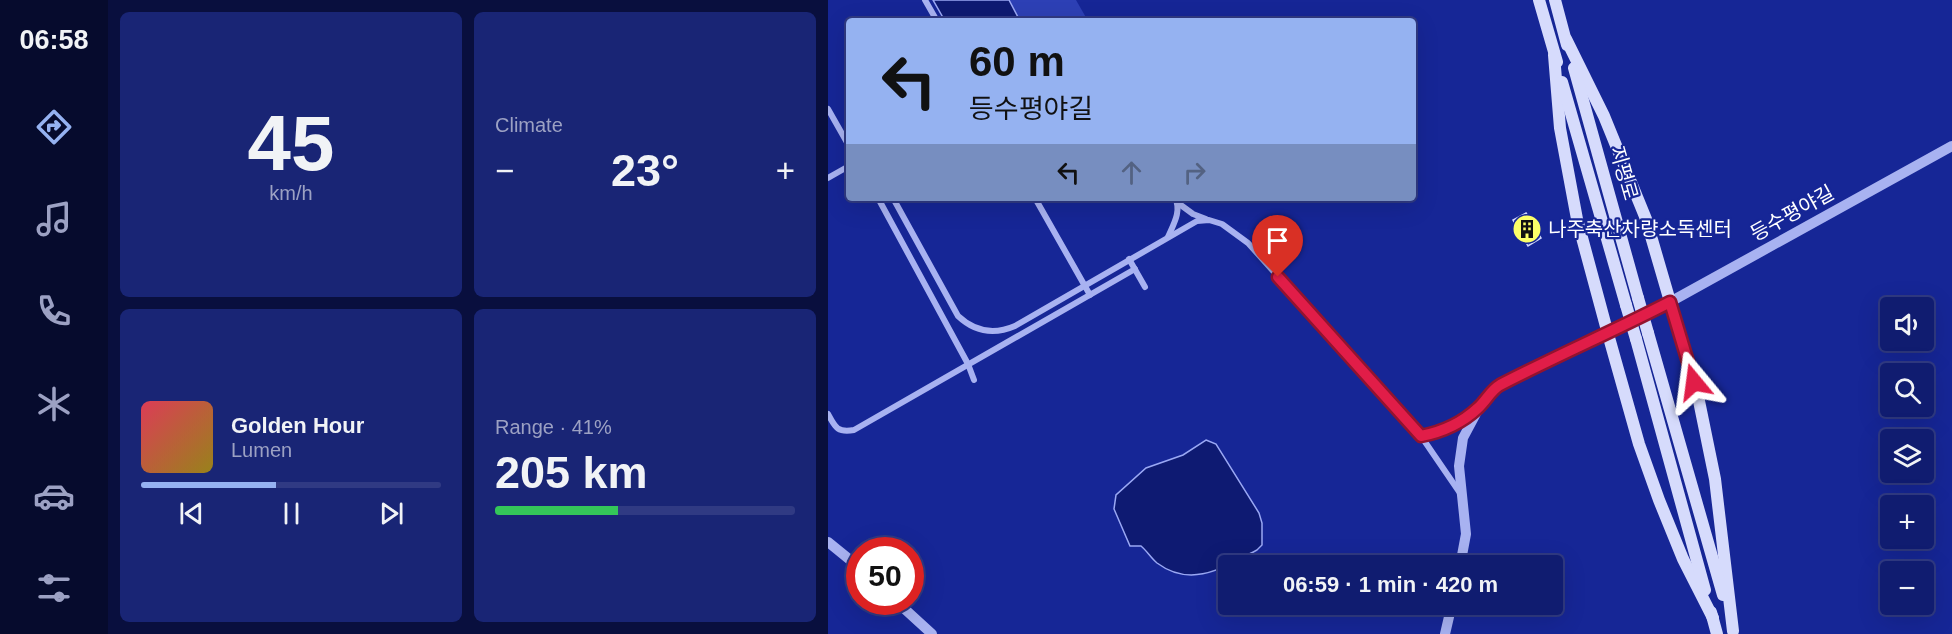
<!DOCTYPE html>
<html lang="en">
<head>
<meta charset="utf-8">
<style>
	:root { --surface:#101c70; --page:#192575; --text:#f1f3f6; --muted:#9ca1c3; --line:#303a83; --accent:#95b2f1 }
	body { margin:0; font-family:Helvetica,"Noto Sans KR",sans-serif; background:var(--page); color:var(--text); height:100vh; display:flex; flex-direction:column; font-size:22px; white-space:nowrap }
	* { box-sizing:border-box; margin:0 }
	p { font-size:20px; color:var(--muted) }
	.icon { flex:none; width:33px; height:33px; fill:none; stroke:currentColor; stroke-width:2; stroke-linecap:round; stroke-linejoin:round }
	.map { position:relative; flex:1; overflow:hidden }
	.side { display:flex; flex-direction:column; gap:12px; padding:12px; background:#090f3e; width:720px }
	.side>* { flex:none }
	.guide { position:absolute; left:18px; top:18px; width:570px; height:183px; border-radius:6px; box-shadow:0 6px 24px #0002,0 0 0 2px var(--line); background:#95b2f1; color:#111; overflow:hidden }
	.controls { position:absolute; left:1052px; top:297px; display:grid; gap:12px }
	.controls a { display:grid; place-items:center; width:54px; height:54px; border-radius:6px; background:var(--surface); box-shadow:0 6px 24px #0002,0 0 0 2px var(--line); font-size:30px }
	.speed { position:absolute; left:18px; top:537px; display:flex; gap:12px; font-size:30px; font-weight:700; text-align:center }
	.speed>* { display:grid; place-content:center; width:78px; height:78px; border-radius:50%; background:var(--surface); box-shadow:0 6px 24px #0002,0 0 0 2px var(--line); line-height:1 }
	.speed .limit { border:9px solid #d22; background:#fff; color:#111 }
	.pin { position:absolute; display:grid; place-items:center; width:51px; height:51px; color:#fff; margin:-62px -26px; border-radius:50% 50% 50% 0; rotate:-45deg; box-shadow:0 0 6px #0007 }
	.pin .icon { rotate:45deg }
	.me { position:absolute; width:66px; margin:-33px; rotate:344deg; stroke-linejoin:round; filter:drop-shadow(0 0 4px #0008) }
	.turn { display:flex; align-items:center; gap:21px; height:126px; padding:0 24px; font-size:27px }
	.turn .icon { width:78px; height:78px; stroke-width:2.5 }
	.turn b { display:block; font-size:42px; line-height:51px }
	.lanes { display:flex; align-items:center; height:57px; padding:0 24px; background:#0003; justify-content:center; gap:30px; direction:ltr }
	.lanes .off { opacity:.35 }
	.big { font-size:45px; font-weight:800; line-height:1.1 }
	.side .widget { flex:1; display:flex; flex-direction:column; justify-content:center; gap:9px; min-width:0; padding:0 21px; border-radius:9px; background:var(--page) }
	.side .dial { align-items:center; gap:0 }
	.dial b { font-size:78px; line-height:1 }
	.song { display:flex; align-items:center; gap:18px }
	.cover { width:72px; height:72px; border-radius:9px; background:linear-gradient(135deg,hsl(350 70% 55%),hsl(50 70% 35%)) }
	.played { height:6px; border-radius:3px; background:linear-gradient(90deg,var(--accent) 45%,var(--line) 45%) }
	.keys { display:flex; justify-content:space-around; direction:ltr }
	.heat { display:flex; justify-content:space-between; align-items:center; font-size:33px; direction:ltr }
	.charge { height:9px; border-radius:4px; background:linear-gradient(90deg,#34c759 41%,var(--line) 0) }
	.side .tiles { flex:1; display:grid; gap:12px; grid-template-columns:repeat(2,1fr) }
	.trip { position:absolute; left:390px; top:555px; width:345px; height:60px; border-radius:6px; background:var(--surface); box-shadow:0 6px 24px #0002,0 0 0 2px var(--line); font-weight:800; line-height:60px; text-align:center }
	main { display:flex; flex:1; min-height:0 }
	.tabs { display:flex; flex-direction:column; width:108px; justify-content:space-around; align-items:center; background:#060b2d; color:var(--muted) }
	.tabs .icon { width:42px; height:42px }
	.tabs .selected { color:var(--accent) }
	.tabs b { font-size:27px; color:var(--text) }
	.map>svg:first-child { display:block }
	.green { fill:#2d40b5 }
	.water { fill:#0e1a72; stroke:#9aa8f4; stroke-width:1.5 }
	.building { fill:#3f50bd; stroke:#cfd5fc; stroke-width:1.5 }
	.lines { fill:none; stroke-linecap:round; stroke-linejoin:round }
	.minor { stroke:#a8b2f1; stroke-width:6 }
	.tertiary { stroke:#a8b2f1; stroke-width:10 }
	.secondary { stroke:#d6dbfc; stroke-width:12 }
	.secondary-bridge { stroke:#d6dbfc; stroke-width:12 }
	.route-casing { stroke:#92132f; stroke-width:15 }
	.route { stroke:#e11d48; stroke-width:10 }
	.labels { text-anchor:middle; stroke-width:4.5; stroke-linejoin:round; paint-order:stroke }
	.street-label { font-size:20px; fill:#fff; stroke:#162696 }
	.poi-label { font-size:20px; fill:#fff; stroke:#162696; text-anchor:start }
</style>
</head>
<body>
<main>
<nav class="tabs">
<b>06:58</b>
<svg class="icon selected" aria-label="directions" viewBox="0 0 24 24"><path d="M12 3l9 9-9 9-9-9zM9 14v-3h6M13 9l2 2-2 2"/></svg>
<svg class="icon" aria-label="music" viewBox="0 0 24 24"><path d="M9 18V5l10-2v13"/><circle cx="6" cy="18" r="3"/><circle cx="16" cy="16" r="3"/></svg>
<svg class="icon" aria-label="phone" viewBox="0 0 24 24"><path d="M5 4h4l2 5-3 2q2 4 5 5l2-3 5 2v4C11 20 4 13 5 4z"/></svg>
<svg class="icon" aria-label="climate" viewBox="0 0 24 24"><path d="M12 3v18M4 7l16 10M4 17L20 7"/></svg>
<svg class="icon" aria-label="car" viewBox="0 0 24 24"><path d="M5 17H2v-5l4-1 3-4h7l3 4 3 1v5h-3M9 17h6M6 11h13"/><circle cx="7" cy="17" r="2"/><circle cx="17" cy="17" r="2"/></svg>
<svg class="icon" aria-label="filters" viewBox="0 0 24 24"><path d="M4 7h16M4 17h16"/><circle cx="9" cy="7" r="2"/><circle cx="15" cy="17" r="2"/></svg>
</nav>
<section class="side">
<div class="tiles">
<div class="widget dial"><b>45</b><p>km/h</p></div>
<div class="widget"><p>Climate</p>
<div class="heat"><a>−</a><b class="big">23°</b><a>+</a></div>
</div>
<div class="widget">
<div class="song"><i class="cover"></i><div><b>Golden Hour</b><p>Lumen</p></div></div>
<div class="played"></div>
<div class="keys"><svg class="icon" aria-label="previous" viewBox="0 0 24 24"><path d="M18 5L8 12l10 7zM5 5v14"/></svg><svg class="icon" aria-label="pause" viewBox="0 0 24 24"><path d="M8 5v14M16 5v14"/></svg><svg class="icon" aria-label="next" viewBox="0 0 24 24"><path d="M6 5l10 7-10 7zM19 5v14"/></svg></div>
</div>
<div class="widget"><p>Range · 41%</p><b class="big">205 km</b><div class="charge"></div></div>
</div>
</section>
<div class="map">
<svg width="1124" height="634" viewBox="0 0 1124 634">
	<rect width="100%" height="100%" fill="#162696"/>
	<!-- green -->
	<polygon class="green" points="181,0 248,0 260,21 192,21"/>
	<!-- water -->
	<g class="water">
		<polygon points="105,0 181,0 192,21 117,21"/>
		<path d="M378 440 388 444 431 513 434 523V545L429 550C396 567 364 589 329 563 323 558 319 551 313 546H302L286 509 288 495 318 468 355 455Z"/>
	</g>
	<!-- building -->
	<polygon class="building" points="698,213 713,238 700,246 685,220"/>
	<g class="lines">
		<!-- minor -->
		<g class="minor">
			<polyline points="97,0 109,21"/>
			<polyline points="0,109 21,146"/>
			<polyline points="0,178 21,166"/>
			<polyline points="50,198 140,364 146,380"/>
			<path d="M65 198 130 316C147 332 166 335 187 326L369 221 381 220 394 224 420 243 593 436 632 493"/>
			<polyline points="207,198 262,295"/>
			<polyline points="350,203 365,214 378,219"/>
			<path d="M340 237C345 225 354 211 347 198"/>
			<polyline points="301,259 317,287"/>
			<path d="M0 414C7 427 9 433 26 430L307 269"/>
			<polyline points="593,436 618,429 648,410"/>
		</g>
		<!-- tertiary -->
		<g class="tertiary">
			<polyline points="0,542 32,568"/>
			<polyline points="632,566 638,534 631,466 635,438 651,408 669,387 780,334 842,302 1124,146"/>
			<polyline points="69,602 104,634"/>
			<polyline points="617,634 624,604"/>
		</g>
		<!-- secondary -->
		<g class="secondary">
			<polyline points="711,0 729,62"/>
			<polyline points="727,0 739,45"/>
			<polyline points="738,39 776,116 818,219 871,401 887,479 905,631"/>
			<polyline points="726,55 732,128 749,219 780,334 811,444 831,500 855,559 885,618"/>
			<polyline points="746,68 810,298"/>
			<polyline points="734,82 798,305"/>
			<polyline points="820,333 895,595"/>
			<polyline points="808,339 877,590"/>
			<polyline points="883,612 889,634"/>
		</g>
		<!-- secondary-bridge -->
		<g class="secondary-bridge">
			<polyline points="810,298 820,333"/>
			<polyline points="798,305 808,339"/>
		</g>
	</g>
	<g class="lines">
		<!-- route casing -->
		<g class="route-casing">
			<path id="route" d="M450 277 593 436C614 432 634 423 650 408 658 401 663 390 672 385 728 356 786 331 842 302L866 382"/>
		</g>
		<!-- route -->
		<use href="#route" class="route"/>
	</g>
	<!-- icons -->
	<defs>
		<g id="building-disc" transform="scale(1.5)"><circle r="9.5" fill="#fcff68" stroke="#162696"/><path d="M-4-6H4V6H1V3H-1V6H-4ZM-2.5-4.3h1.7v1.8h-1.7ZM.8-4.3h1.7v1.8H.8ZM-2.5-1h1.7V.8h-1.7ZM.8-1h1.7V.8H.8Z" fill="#111"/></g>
	</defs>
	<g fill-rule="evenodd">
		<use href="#building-disc" x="699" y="229"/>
	</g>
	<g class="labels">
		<!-- street labels -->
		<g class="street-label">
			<text transform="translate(796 173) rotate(74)" y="7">지평로</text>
			<text transform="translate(964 213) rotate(-29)" y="7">등수평야길</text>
		</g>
		<!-- poi labels -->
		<g class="poi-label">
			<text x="720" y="236">나주축산차량소독센터</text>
		</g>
	</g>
</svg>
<div class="controls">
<a><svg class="icon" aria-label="sound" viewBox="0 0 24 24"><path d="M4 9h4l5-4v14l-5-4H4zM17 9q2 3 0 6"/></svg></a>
<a><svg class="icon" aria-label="search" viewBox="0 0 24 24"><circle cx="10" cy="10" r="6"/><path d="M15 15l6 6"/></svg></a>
<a><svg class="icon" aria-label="layers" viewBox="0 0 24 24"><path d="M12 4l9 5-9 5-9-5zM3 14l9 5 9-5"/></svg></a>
<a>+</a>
<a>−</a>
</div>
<div class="speed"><div class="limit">50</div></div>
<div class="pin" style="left:450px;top:277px;background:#d93025"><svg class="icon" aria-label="arrive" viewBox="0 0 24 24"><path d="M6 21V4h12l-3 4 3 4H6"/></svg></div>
<svg class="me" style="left:866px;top:382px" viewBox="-20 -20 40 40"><path d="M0-17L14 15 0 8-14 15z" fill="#e11d48" stroke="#fff" stroke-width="4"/></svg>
<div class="trip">06:59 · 1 min · 420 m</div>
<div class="guide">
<div class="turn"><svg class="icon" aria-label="left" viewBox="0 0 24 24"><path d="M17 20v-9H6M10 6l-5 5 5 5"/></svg><div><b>60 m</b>등수평야길</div></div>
<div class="lanes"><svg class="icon" aria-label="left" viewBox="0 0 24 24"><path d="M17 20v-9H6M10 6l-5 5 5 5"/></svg><svg class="icon off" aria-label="ahead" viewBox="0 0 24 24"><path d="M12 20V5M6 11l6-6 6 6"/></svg><svg class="icon off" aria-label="right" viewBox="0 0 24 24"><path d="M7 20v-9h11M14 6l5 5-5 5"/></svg></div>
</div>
</div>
</main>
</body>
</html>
